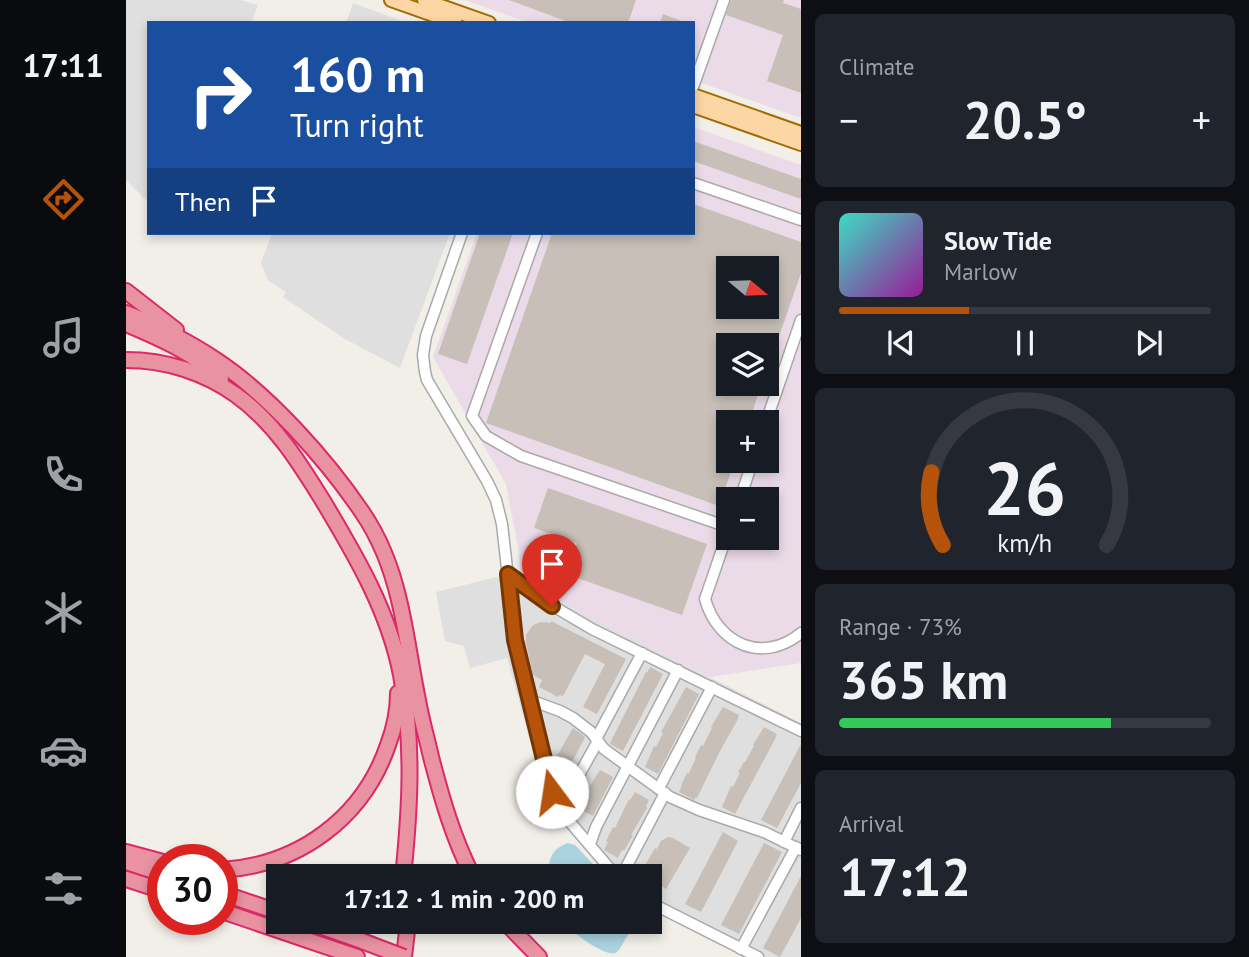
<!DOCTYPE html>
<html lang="en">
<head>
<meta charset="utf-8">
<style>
	:root { --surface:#171b24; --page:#20242c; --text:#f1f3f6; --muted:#9ea1a6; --line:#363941; --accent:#b45309 }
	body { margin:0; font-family:"PT Sans",sans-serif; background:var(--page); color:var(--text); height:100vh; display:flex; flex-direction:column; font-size:26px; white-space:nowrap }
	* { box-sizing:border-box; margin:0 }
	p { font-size:23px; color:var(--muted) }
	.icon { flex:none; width:38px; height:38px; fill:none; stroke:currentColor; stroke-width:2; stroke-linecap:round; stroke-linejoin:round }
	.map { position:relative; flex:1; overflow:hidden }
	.sheet { display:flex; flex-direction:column; gap:14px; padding:14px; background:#0d0f14; width:448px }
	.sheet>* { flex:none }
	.hud { position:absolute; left:21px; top:21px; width:548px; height:214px; border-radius:0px; box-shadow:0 4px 10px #0003; background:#1a4fa0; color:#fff; overflow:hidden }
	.needle { width:46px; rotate:109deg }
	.controls { position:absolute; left:590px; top:256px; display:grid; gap:14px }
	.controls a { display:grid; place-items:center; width:63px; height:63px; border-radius:0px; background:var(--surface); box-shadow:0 4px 10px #0003; font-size:35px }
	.speed { position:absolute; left:21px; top:844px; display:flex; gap:14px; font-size:35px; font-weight:700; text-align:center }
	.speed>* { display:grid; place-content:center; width:91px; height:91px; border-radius:50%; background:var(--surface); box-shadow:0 4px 10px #0003; line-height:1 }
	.speed .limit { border:10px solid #d22; background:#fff; color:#111 }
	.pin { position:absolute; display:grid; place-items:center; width:60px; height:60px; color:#fff; margin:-72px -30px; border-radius:50% 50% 50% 0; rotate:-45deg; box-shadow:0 0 7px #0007 }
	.pin .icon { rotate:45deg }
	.me { position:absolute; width:77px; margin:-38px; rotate:346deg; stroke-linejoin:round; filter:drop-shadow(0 0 5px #0008) }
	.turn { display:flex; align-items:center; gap:24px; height:147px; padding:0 28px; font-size:32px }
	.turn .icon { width:91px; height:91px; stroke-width:2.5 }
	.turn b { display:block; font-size:49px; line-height:60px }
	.then { display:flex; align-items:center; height:66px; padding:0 28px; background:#0003; gap:14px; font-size:26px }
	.big { font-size:52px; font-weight:700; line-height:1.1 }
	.sheet .card { flex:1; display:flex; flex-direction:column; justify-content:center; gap:10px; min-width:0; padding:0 24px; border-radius:10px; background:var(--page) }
	.sheet .dial { align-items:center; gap:0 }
	.dial svg { height:182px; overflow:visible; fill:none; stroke:var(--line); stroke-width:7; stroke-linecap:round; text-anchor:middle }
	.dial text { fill:var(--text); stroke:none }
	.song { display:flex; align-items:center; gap:21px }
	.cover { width:84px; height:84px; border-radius:10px; background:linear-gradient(135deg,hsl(170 70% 55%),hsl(300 70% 35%)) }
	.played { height:7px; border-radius:4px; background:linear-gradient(90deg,var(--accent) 35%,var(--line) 35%) }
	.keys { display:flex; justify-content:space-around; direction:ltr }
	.heat { display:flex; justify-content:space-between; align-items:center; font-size:38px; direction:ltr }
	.charge { height:10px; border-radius:5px; background:linear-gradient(90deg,#34c759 73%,var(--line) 0) }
	.trip { position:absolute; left:140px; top:864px; width:396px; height:70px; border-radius:0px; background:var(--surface); box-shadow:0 4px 10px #0003; font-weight:700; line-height:70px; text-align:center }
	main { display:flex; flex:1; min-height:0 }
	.tab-bar { display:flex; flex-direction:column; width:126px; justify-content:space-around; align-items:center; background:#090b0e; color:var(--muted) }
	.tab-bar .icon { width:49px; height:49px }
	.tab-bar .on { color:var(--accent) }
	.tab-bar b { font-size:32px; color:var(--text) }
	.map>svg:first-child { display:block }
	.residential { fill:#e0dfdf }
	.industrial { fill:#ebdbe8; fill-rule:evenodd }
	.water { fill:#aad3df }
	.building { fill:#c7bfb8; fill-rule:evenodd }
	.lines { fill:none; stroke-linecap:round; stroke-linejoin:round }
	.minor-casing { stroke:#a9a9a9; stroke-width:13 }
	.major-casing { stroke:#a06b00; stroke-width:16 }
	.highway-casing { stroke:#dc2a67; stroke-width:18 }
	.minor { stroke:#fff; stroke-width:10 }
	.major { stroke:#fcd6a4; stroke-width:12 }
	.highway { stroke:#e892a2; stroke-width:14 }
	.highway-bridge-casing { stroke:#dc2a67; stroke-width:18; stroke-linecap:butt }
	.highway-bridge { stroke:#e892a2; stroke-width:14 }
	.route-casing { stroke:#753606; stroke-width:18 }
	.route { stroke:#b45309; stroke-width:12 }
</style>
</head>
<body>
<main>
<nav class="tab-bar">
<b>17:11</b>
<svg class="icon on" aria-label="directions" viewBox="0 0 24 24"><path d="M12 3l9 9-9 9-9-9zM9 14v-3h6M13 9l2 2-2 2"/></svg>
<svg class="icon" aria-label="music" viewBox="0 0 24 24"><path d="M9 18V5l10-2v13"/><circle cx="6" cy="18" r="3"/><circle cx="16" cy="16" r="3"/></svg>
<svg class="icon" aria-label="phone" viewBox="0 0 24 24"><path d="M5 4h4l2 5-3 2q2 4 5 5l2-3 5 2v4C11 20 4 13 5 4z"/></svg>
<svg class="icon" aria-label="climate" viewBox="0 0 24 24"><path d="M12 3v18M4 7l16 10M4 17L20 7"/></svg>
<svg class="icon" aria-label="car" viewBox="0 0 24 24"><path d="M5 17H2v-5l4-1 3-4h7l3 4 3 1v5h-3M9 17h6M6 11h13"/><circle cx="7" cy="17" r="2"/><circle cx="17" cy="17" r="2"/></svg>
<svg class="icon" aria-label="filters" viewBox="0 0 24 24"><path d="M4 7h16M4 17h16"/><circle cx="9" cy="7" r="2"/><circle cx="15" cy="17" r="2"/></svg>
</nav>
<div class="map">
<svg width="675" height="957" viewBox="0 0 675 957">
	<rect width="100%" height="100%" fill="#f2efe9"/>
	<!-- residential -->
	<g class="residential">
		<polygon points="0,0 115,0 132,5 125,23 23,23 23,203 0,180"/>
		<polygon points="227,3 282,23 220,23"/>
		<polygon points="146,233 324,233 274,368 219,339 157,297 160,292 142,280 135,263"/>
		<polygon points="395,571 404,583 432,601 675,723 675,957 622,957 523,906 523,877 484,877 432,817 421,801 381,658 344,668 338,646 319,641 310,592"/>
	</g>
	<!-- industrial -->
	<g class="industrial">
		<polygon points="339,0 675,0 675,118 567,80 567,23 404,23"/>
		<path d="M567 127 675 165V663L584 677 432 601 404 583 395 571 393 553 380 484 307 357 351 233H567ZM602 268H640V306H602ZM602 345H640V383H602ZM602 422H640V460H602ZM602 499H640V537H602Z"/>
	</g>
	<!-- water -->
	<g class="water">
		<path d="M442 843 449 845 479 877H424C421 860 425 849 442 843Z"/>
		<path d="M523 912 531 916 532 921C524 924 512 925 506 930 499 936 497 947 490 953 478 957 445 931 436 922H523Z"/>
	</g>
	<!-- building -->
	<g class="building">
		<polygon points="383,0 510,0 502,23 445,23"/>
		<polygon points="605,0 658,0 657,3 675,9 675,93 641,81 657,35 600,15"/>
		<polygon points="537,14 558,22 558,23 534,23"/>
		<polygon points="567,141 675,179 675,199 567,161"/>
		<path d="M567 204 675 242V273L642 368 640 345H602V383H636L623 422H602V460H609L593 506 360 423 426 233H567ZM602 268H640V306H602Z"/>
		<polygon points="354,233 387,233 341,364 312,354"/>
		<polygon points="422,488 581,544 556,615 440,574 451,543 408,528"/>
		<polygon points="425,621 500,659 471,714 457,707 479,664 459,654 437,696 433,695 432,697 413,687 416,680 407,675 400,643 400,635 407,625 415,622 425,623"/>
		<polygon points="524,667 537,674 497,751 484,744 486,739 520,672 521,673"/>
		<polygon points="560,687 573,694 532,774 519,767 528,746 530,747 537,733 535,732"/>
		<polygon points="597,707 613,715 611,721 594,751 571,798 570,797 568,800 553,792 556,785 555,785 561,773 563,773 570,758 569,757 575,745 577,746 586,728 585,727"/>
		<polygon points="638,727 651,734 649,739 609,814 596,807 605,786 607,787 614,773 612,772 618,762 619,762 628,746 627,745"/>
		<polygon points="447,728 459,737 440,774 428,768 430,761 428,761"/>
		<polygon points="675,744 675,783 651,828 635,820"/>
		<polygon points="474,770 487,777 467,816 453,809 460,792"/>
		<polygon points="509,792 523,800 520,806 521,808 505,835 507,835 498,851 496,850 492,858 478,850 482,842 480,841 487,827 489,828 503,799 504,800"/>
		<polygon points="597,832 612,841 575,912 559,904"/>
		<polygon points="542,837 547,838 564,848 540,889 523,879 523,877 519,877 514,874 529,848 531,849 535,841"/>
		<polygon points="638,843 656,852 613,934 595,925"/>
		<polygon points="675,876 675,918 654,957 637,948"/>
	</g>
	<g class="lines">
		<!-- minor casing -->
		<g class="minor-casing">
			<g id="minor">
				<polyline points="567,87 598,0"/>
				<polyline points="567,183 675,220"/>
				<polyline points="336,233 300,336 297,355 299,372 301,380 361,481 370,500 376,524 389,640 428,798 437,814 491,877"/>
				<polyline points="411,233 346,416 360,436 395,456 602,527"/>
				<polyline points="640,422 675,320"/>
				<polyline points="614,499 627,460"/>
				<path d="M602 532 579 599C592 645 637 664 675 633"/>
				<polyline points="382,574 427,606 466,629 675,731"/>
				<polyline points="404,700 434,711 447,718 465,732 478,749 544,797 573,810 638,832 675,850"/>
				<polyline points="470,739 516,653"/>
				<polyline points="533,788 586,687"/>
				<polyline points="434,809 472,741"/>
				<polyline points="658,842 675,808"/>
				<polyline points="464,844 470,827 552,670"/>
				<polyline points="495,877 539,793"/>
				<polyline points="523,902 632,957"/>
				<polyline points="615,949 670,847"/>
			</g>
		</g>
		<!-- major casing -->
		<g class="major-casing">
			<g id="major">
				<polyline points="265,0 330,23"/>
				<polyline points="298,0 363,23"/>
				<polyline points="567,95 675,133"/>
				<polyline points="567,106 675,144"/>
			</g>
		</g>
		<!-- highway casing -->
		<g class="highway-casing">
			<g id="highway">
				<polyline points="0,291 50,330"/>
				<path d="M0 313C31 326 62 341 90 360 142 394 201 460 236 512 254 538 266 570 273 600 281 633 285 667 292 700 295 719 301 738 305 757 316 799 327 838 347 877"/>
				<path d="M0 324C33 338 70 354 95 379"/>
				<path d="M0 360C39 360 78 372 110 395 148 422 173 462 197 501 230 556 263 612 275 675 288 742 284 810 277 877"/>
				<polyline points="0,852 37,862"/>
				<polyline points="0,862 37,874"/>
				<path d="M96 870C173 865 237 818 262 745 268 729 272 710 272 693"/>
				<polyline points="0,879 37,891"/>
				<polyline points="96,893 152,912"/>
				<polyline points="96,911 231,957"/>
				<polyline points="182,922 236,941"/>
				<polyline points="379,922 413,957"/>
				<polyline points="278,957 282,922"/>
			</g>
		</g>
		<!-- minor -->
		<use href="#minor" class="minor"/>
		<!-- major -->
		<use href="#major" class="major"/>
		<!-- highway -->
		<use href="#highway" class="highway"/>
		<!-- highway-bridge casing -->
		<g class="highway-bridge-casing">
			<polyline id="highway-bridge" points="236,941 278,957"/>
		</g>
		<!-- highway-bridge -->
		<use href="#highway-bridge" class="highway-bridge"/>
	</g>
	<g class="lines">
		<!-- route casing -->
		<g class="route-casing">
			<polyline id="route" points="426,792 389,640 382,574 426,606"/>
		</g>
		<!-- route -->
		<use href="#route" class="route"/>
	</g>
</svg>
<div class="controls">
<a><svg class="needle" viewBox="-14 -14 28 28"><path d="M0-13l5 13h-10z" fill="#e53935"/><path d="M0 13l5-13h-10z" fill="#9ea1a6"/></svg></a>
<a><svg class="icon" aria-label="layers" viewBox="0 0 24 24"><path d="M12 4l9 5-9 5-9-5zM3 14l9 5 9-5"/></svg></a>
<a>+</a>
<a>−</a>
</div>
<div class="speed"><div class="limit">30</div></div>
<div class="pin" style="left:426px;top:606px;background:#d93025"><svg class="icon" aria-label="arrive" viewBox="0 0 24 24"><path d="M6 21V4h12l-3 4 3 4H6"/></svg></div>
<svg class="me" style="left:426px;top:792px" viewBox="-20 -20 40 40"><circle r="19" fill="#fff"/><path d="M0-13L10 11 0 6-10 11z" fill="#b45309"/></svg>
<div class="trip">17:12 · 1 min · 200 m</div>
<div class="hud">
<div class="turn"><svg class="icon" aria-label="right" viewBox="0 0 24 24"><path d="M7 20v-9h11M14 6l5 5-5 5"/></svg><div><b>160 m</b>Turn right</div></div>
<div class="then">Then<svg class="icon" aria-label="arrive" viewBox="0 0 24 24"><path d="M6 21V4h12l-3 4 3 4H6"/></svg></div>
</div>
</div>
<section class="sheet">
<div class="card"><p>Climate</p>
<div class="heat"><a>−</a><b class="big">20.5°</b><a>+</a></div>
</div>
<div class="card">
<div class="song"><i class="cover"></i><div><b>Slow Tide</b><p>Marlow</p></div></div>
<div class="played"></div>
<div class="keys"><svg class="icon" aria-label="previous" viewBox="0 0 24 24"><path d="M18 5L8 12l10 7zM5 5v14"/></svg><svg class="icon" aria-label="pause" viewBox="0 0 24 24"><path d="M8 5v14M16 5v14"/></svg><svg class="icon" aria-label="next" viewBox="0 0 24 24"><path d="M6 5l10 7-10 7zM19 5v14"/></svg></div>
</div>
<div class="card dial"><svg viewBox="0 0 100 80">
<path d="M14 69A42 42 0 1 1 86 69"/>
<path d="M14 69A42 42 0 0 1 9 37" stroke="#b45309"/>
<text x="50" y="56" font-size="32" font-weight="700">26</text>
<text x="50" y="72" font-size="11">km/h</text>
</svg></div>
<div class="card"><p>Range · 73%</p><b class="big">365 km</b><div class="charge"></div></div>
<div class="card"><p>Arrival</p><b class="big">17:12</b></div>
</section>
</main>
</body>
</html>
